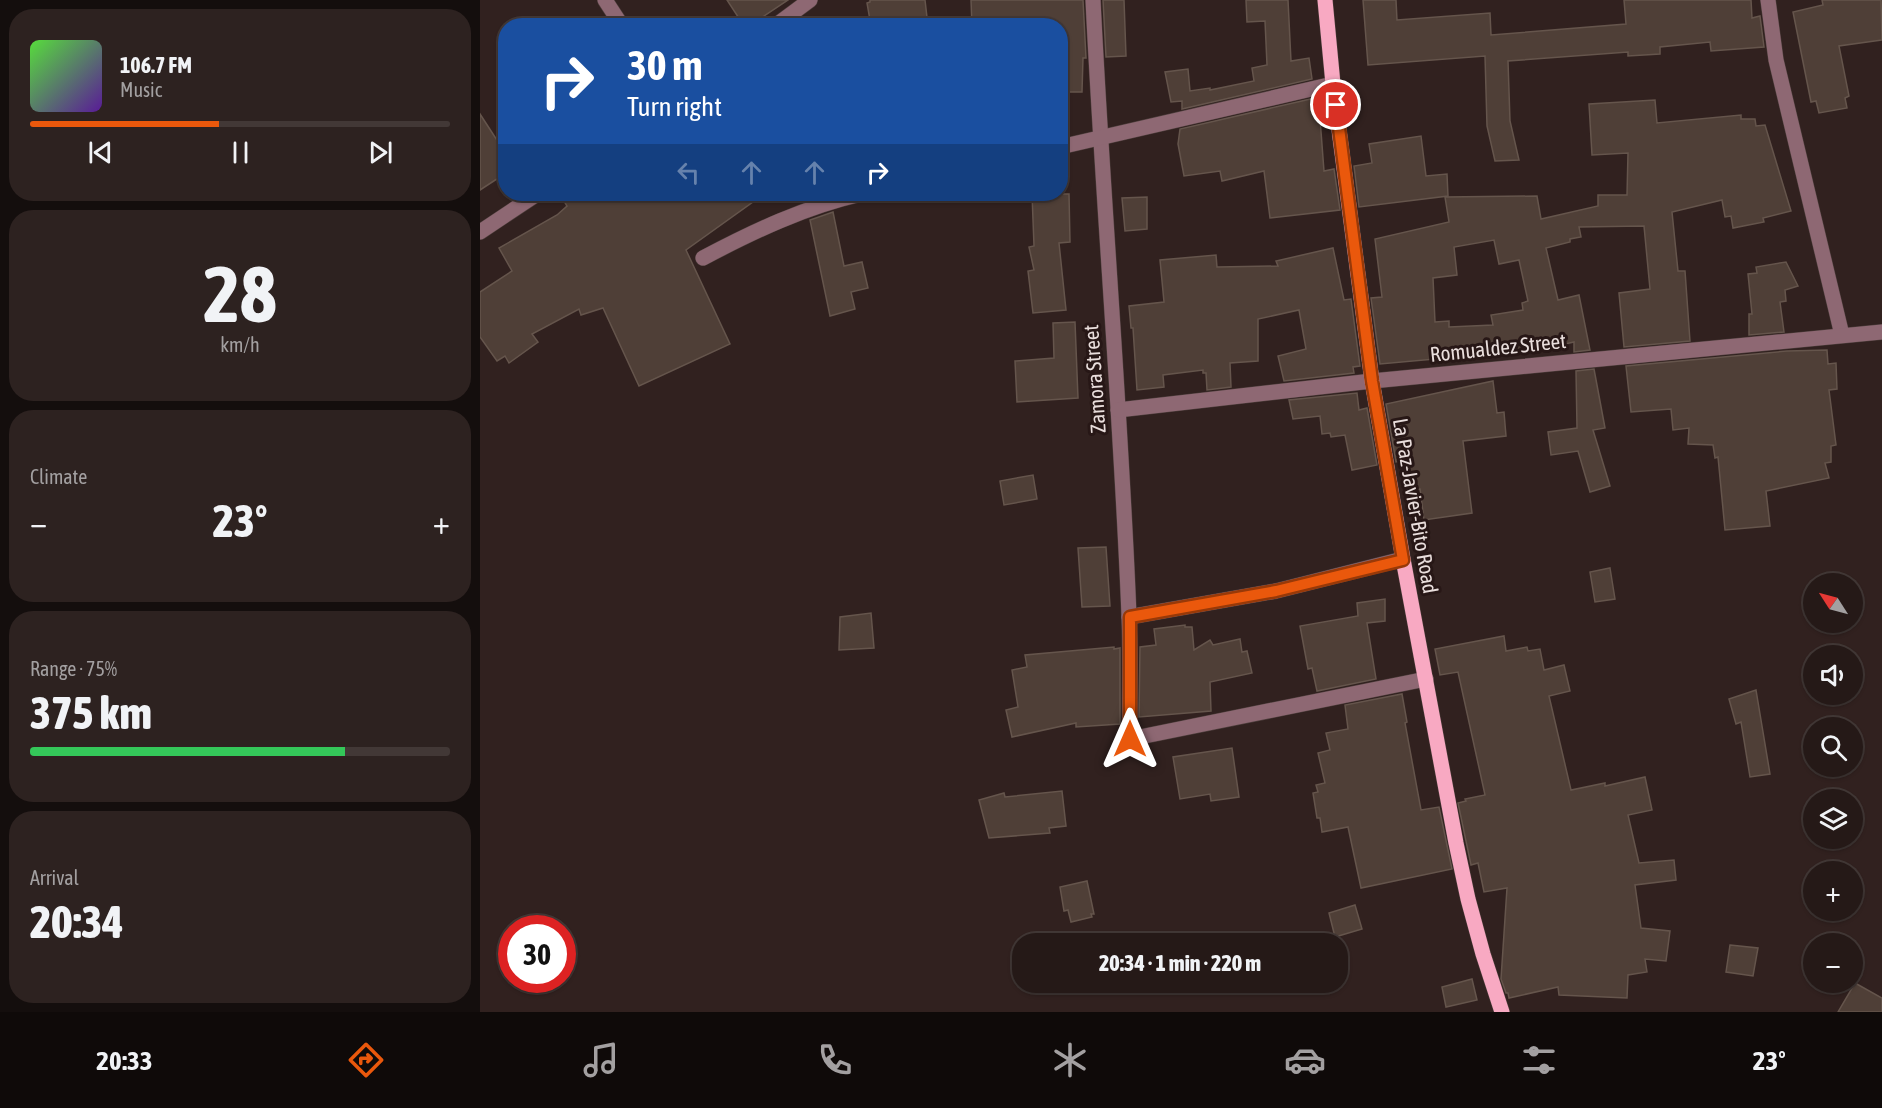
<!DOCTYPE html>
<html lang="en">
<head>
<meta charset="utf-8">
<style>
	:root { --surface:#251917; --page:#2d2220; --text:#f1f3f6; --muted:#a3a0a1; --line:#423836; --accent:#ea580c }
	body { margin:0; font-family:"Asap Condensed",sans-serif; background:var(--page); color:var(--text); height:100vh; display:flex; flex-direction:column; font-size:22px; white-space:nowrap }
	* { box-sizing:border-box; margin:0 }
	p { font-size:20px; color:var(--muted) }
	.icon { flex:none; width:33px; height:33px; fill:none; stroke:currentColor; stroke-width:2; stroke-linecap:round; stroke-linejoin:round }
	.map { position:relative; flex:1; overflow:hidden }
	.sheet { display:flex; flex-direction:column; gap:9px; padding:9px; background:#140e0d; width:480px }
	.sheet>* { flex:none }
	.top-card { position:absolute; left:18px; top:18px; width:570px; height:183px; border-radius:24px; box-shadow:0 2px 4px #0004,0 0 0 2px var(--line); background:#1a4fa0; color:#fff; overflow:hidden }
	.needle { width:39px; rotate:306deg }
	.tools { position:absolute; left:1323px; top:573px; display:grid; gap:12px }
	.tools a { display:grid; place-items:center; width:60px; height:60px; border-radius:50%; background:var(--surface); box-shadow:0 2px 4px #0004,0 0 0 2px var(--line); font-size:30px }
	.speed { position:absolute; left:18px; top:915px; display:flex; gap:12px; font-size:30px; font-weight:700; text-align:center }
	.speed>* { display:grid; place-content:center; width:78px; height:78px; border-radius:50%; background:var(--surface); box-shadow:0 2px 4px #0004,0 0 0 2px var(--line); line-height:1 }
	.speed .limit { border:9px solid #d22; background:#fff; color:#111 }
	.pin { position:absolute; display:grid; place-items:center; width:51px; height:51px; color:#fff; margin:-26px; border:3px solid #fff; border-radius:50%; box-shadow:0 2px 6px #0007 }
	.me { position:absolute; width:66px; margin:-33px; rotate:0deg; stroke-linejoin:round; filter:drop-shadow(0 0 4px #0008) }
	.turn { display:flex; align-items:center; gap:21px; height:126px; padding:0 30px; font-size:27px }
	.turn .icon { width:78px; height:78px; stroke-width:2.5 }
	.turn b { display:block; font-size:42px; line-height:51px }
	.lanes { display:flex; align-items:center; height:57px; padding:0 30px; background:#0003; justify-content:center; gap:30px; direction:ltr }
	.lanes .off { opacity:.35 }
	.big { font-size:45px; font-weight:800; line-height:1.1 }
	.sheet .widget { flex:1; display:flex; flex-direction:column; justify-content:center; gap:9px; min-width:0; padding:0 21px; border-radius:24px; background:var(--page) }
	.sheet .dial { align-items:center; gap:0 }
	.dial b { font-size:78px; line-height:1 }
	.song { display:flex; align-items:center; gap:18px }
	.cover { width:72px; height:72px; border-radius:9px; background:linear-gradient(135deg,hsl(110 70% 55%),hsl(270 70% 35%)) }
	.played { height:6px; border-radius:3px; background:linear-gradient(90deg,var(--accent) 45%,var(--line) 45%) }
	.keys { display:flex; justify-content:space-around; direction:ltr }
	.heat { display:flex; justify-content:space-between; align-items:center; font-size:33px; direction:ltr }
	.charge { height:9px; border-radius:4px; background:linear-gradient(90deg,#34c759 75%,var(--line) 0) }
	.trip { position:absolute; left:532px; top:933px; width:336px; height:60px; border-radius:24px; background:var(--surface); box-shadow:0 2px 4px #0004,0 0 0 2px var(--line); font-weight:800; line-height:60px; text-align:center }
	.tab-bar { display:flex; height:96px; justify-content:space-around; align-items:center; background:#0f0a09; color:var(--muted) }
	.tab-bar .icon { width:42px; height:42px }
	.tab-bar .active { color:var(--accent) }
	.tab-bar b { font-size:27px; color:var(--text) }
	main { display:flex; flex:1; min-height:0 }
	.map>svg:first-child { display:block }
	.building { fill:#4f3f37; stroke:#65554c; stroke-width:1.5; fill-rule:evenodd }
	.lines { fill:none; stroke-linecap:round; stroke-linejoin:round }
	.minor-casing { stroke:#4e3f3d; stroke-width:16 }
	.major-casing { stroke:#4e3f3d; stroke-width:16 }
	.minor { stroke:#8e6873; stroke-width:15 }
	.major { stroke:#f8a9c2; stroke-width:15 }
	.route-casing { stroke:#983908; stroke-width:15 }
	.route { stroke:#ea580c; stroke-width:10 }
	.labels { text-anchor:middle; stroke-width:6; stroke-linejoin:round; paint-order:stroke }
	.street-label { font-size:21px; fill:#e9dedc; stroke:#271716 }
</style>
</head>
<body>
<main>
<section class="sheet">
<div class="widget">
<div class="song"><i class="cover"></i><div><b>106.7 FM</b><p>Music</p></div></div>
<div class="played"></div>
<div class="keys"><svg class="icon" aria-label="previous" viewBox="0 0 24 24"><path d="M18 5L8 12l10 7zM5 5v14"/></svg><svg class="icon" aria-label="pause" viewBox="0 0 24 24"><path d="M8 5v14M16 5v14"/></svg><svg class="icon" aria-label="next" viewBox="0 0 24 24"><path d="M6 5l10 7-10 7zM19 5v14"/></svg></div>
</div>
<div class="widget dial"><b>28</b><p>km/h</p></div>
<div class="widget"><p>Climate</p>
<div class="heat"><a>−</a><b class="big">23°</b><a>+</a></div>
</div>
<div class="widget"><p>Range · 75%</p><b class="big">375 km</b><div class="charge"></div></div>
<div class="widget"><p>Arrival</p><b class="big">20:34</b></div>
</section>
<div class="map">
<svg width="1402" height="1012" viewBox="0 0 1402 1012">
	<rect width="100%" height="100%" fill="#31211f"/>
	<!-- building -->
	<g class="building">
		<polygon points="247,0 308,0 269,26 264,26"/>
		<polygon points="390,0 445,0 448,26 391,26 387,3 390,2"/>
		<polygon points="491,0 603,0 606,58 603,58 602,92 580,92 580,26 492,26"/>
		<polygon points="623,0 644,0 646,56 626,57"/>
		<polygon points="766,0 808,0 811,61 829,58 832,79 702,109 702,101 691,102 685,72 708,69 710,91 730,88 730,90 774,81 772,68 787,65 785,21 767,22"/>
		<polygon points="883,0 916,0 917,20 1010,13 1011,35 1146,24 1144,0 1271,0 1272,18 1280,16 1284,47 1231,51 1230,42 1180,47 1180,54 1148,56 1148,52 1028,61 1030,121 1039,160 1015,161 1007,126 1005,56 888,65"/>
		<polygon points="1342,0 1401,0 1402,40 1359,46 1369,96 1365,98 1367,108 1339,113 1336,101 1331,102 1313,12 1343,5"/>
		<polygon points="835,98 836,106 839,105 844,171 854,169 860,210 790,218 784,171 742,181 740,171 704,176 698,144 700,129"/>
		<path d="M1175 100 1177 123 1261 115V119H1275L1276 126 1285 125 1311 211 1283 218 1284 222 1253 228 1251 216 1245 217 1242 200 1192 212 1198 271H1205L1210 341 1144 347 1139 293 1170 289 1164 226 1099 227 1101 237 1090 239V242L1066 248 1078 300 1099 295 1110 350 1094 352V342L1050 352 1044 351 900 364 891 298 902 297 895 239 969 222 965 197 1057 196 1061 219 1118 206V195H1147L1148 153 1112 155 1109 104ZM1014 240 1019 264 1039 260 1048 301 1042 303 1043 310 1011 315 1013 325 969 327V321L955 322 953 278 977 275 974 247Z"/>
		<polygon points="0,114 26,154 26,173 0,190"/>
		<polygon points="941,136 946,176 967,174 968,196 879,207 874,166 892,163 889,144"/>
		<polygon points="96,194 284,194 206,250 250,344 159,386 123,308 101,315 99,309 52,334 58,342 29,363 25,356 17,361 0,337 0,292 32,271 19,248 77,215 87,206 84,201"/>
		<polygon points="552,194 589,194 590,242 579,243 586,310 553,313 548,271 554,270 549,247 554,246"/>
		<polygon points="667,197 667,229 645,231 642,198"/>
		<polygon points="353,212 364,266 382,262 388,288 371,292 375,309 350,316 330,220"/>
		<polygon points="853,248 864,300 871,299 880,366 873,367 874,373 804,381 798,356 826,349 819,310 778,319 778,361 750,363 751,387 727,390 726,373 723,373 723,370 683,375 684,387 657,390 653,328 651,328 649,306 684,302 680,260 736,255 737,267 798,266 796,261"/>
		<polygon points="1306,262 1318,286 1305,290 1306,301 1300,302 1304,332 1269,335 1269,314 1272,314 1268,274 1277,273 1276,267"/>
		<polygon points="595,322 598,398 537,402 535,361 574,358 573,323"/>
		<polygon points="1347,350 1348,364 1356,363 1357,389 1349,390 1356,445 1351,446 1351,462 1345,463 1349,478 1286,491 1290,526 1245,530 1238,457 1235,458 1233,445 1208,444 1209,428 1193,430 1191,409 1151,412 1146,366 1307,351"/>
		<polygon points="1114,369 1125,428 1113,430 1130,486 1110,492 1098,451 1071,455 1068,432 1097,428 1096,371"/>
		<polygon points="1013,381 1017,413 1024,412 1026,436 983,441 992,513 944,520 940,489 931,490 927,460 916,462 906,404"/>
		<polygon points="877,393 879,410 887,408 897,465 872,470 865,435 851,437 850,433 842,434 840,416 813,419 809,400"/>
		<polygon points="553,475 557,499 524,505 520,481"/>
		<polygon points="626,547 630,606 602,607 598,548"/>
		<polygon points="1130,568 1135,599 1115,602 1110,572"/>
		<polygon points="905,599 905,621 887,623 896,679 837,691 832,668 828,669 820,626 878,616 877,603"/>
		<polygon points="391,613 394,648 359,650 360,617"/>
		<polygon points="705,625 705,627 712,627 714,650 730,640 733,645 760,639 762,652 767,651 772,673 730,682 731,711 659,717 660,647 676,645 674,629"/>
		<polygon points="1024,636 1026,651 1047,647 1048,651 1060,649 1064,670 1084,665 1090,691 1069,696 1091,790 1125,783 1125,786 1165,777 1172,810 1148,815 1159,863 1194,860 1196,880 1155,885 1161,928 1190,931 1186,961 1165,959 1167,972 1148,975 1147,998 1079,995 1078,987 1029,998 1028,993 1026,993 1021,979 1027,888 1004,892 998,863 991,865 978,803 986,801 985,799 1005,795 978,672 960,675 955,649"/>
		<polygon points="634,647 634,649 640,648 640,724 596,727 596,723 532,737 526,710 538,707 532,670 547,667 545,655"/>
		<polygon points="1276,690 1290,774 1270,777 1261,722 1256,724 1249,699"/>
		<polygon points="922,694 927,722 925,723 941,810 959,807 972,869 881,888 868,827 842,832 840,818 837,818 833,793 838,792 836,785 845,783 838,753 850,750 846,733 868,729 865,705"/>
		<polygon points="752,748 759,797 731,801 730,794 700,799 693,757"/>
		<polygon points="582,791 586,826 569,828 570,833 509,838 499,800 524,793 525,797"/>
		<polygon points="607,881 614,914 611,914 612,917 591,922 588,910 584,911 580,887"/>
		<polygon points="875,905 882,929 855,937 849,913"/>
		<polygon points="1250,945 1278,948 1273,976 1246,972"/>
		<polygon points="992,979 997,1000 966,1007 962,987"/>
		<polygon points="1375,983 1402,998 1402,1012 1358,1012"/>
	</g>
	<g class="lines">
		<!-- minor casing -->
		<g class="minor-casing">
			<g id="minor">
				<polyline points="125,0 142,26"/>
				<path d="M613 0C623 206 641 411 649 616 651 657 649 698 650 739L946 679"/>
				<polyline points="1288,0 1296,60 1362,335"/>
				<polyline points="295,26 330,0"/>
				<polyline points="580,147 853,84"/>
				<polyline points="0,232 57,194"/>
				<path d="M223 258C274 231 325 207 381 194"/>
				<polyline points="638,410 892,381 1402,332"/>
				<polyline points="649,617 796,591 923,559"/>
			</g>
		</g>
		<!-- major casing -->
		<g class="major-casing">
			<polyline id="major" points="845,0 853,84 892,381 923,559 976,843 988,899 1003,954 1022,1012"/>
		</g>
		<!-- minor -->
		<use href="#minor" class="minor"/>
		<!-- major -->
		<use href="#major" class="major"/>
	</g>
	<g class="lines">
		<!-- route casing -->
		<g class="route-casing">
			<polyline id="route" points="650,739 650,617 796,591 923,560 892,381 856,105"/>
		</g>
		<!-- route -->
		<use href="#route" class="route"/>
	</g>
	<g class="labels">
		<!-- street labels -->
		<g class="street-label">
			<text transform="translate(1018 348) rotate(-6)" y="7">Romualdez Street</text>
			<text transform="translate(615 379) rotate(-94)" y="7">Zamora Street</text>
			<text transform="translate(935 506) rotate(80)" y="7">La Paz-Javier-Bito Road</text>
		</g>
	</g>
</svg>
<div class="tools">
<a><svg class="needle" viewBox="-14 -14 28 28"><path d="M0-13l5 13h-10z" fill="#e53935"/><path d="M0 13l5-13h-10z" fill="#a3a0a1"/></svg></a>
<a><svg class="icon" aria-label="sound" viewBox="0 0 24 24"><path d="M4 9h4l5-4v14l-5-4H4zM17 9q2 3 0 6"/></svg></a>
<a><svg class="icon" aria-label="search" viewBox="0 0 24 24"><circle cx="10" cy="10" r="6"/><path d="M15 15l6 6"/></svg></a>
<a><svg class="icon" aria-label="layers" viewBox="0 0 24 24"><path d="M12 4l9 5-9 5-9-5zM3 14l9 5 9-5"/></svg></a>
<a>+</a>
<a>−</a>
</div>
<div class="speed"><div class="limit">30</div></div>
<div class="pin" style="left:856px;top:105px;background:#d93025"><svg class="icon" aria-label="arrive" viewBox="0 0 24 24"><path d="M6 21V4h12l-3 4 3 4H6"/></svg></div>
<svg class="me" style="left:650px;top:739px" viewBox="-20 -20 40 40"><path d="M0-17L14 15 0 8-14 15z" fill="#ea580c" stroke="#fff" stroke-width="4"/></svg>
<div class="trip">20:34 · 1 min · 220 m</div>
<div class="top-card">
<div class="turn"><svg class="icon" aria-label="right" viewBox="0 0 24 24"><path d="M7 20v-9h11M14 6l5 5-5 5"/></svg><div><b>30 m</b>Turn right</div></div>
<div class="lanes"><svg class="icon off" aria-label="left" viewBox="0 0 24 24"><path d="M17 20v-9H6M10 6l-5 5 5 5"/></svg><svg class="icon off" aria-label="ahead" viewBox="0 0 24 24"><path d="M12 20V5M6 11l6-6 6 6"/></svg><svg class="icon off" aria-label="ahead" viewBox="0 0 24 24"><path d="M12 20V5M6 11l6-6 6 6"/></svg><svg class="icon" aria-label="right" viewBox="0 0 24 24"><path d="M7 20v-9h11M14 6l5 5-5 5"/></svg></div>
</div>
</div>
</main>
<nav class="tab-bar">
<b>20:33</b>
<svg class="icon active" aria-label="directions" viewBox="0 0 24 24"><path d="M12 3l9 9-9 9-9-9zM9 14v-3h6M13 9l2 2-2 2"/></svg>
<svg class="icon" aria-label="music" viewBox="0 0 24 24"><path d="M9 18V5l10-2v13"/><circle cx="6" cy="18" r="3"/><circle cx="16" cy="16" r="3"/></svg>
<svg class="icon" aria-label="phone" viewBox="0 0 24 24"><path d="M5 4h4l2 5-3 2q2 4 5 5l2-3 5 2v4C11 20 4 13 5 4z"/></svg>
<svg class="icon" aria-label="climate" viewBox="0 0 24 24"><path d="M12 3v18M4 7l16 10M4 17L20 7"/></svg>
<svg class="icon" aria-label="car" viewBox="0 0 24 24"><path d="M5 17H2v-5l4-1 3-4h7l3 4 3 1v5h-3M9 17h6M6 11h13"/><circle cx="7" cy="17" r="2"/><circle cx="17" cy="17" r="2"/></svg>
<svg class="icon" aria-label="filters" viewBox="0 0 24 24"><path d="M4 7h16M4 17h16"/><circle cx="9" cy="7" r="2"/><circle cx="15" cy="17" r="2"/></svg>
<b>23°</b>
</nav>
</body>
</html>
